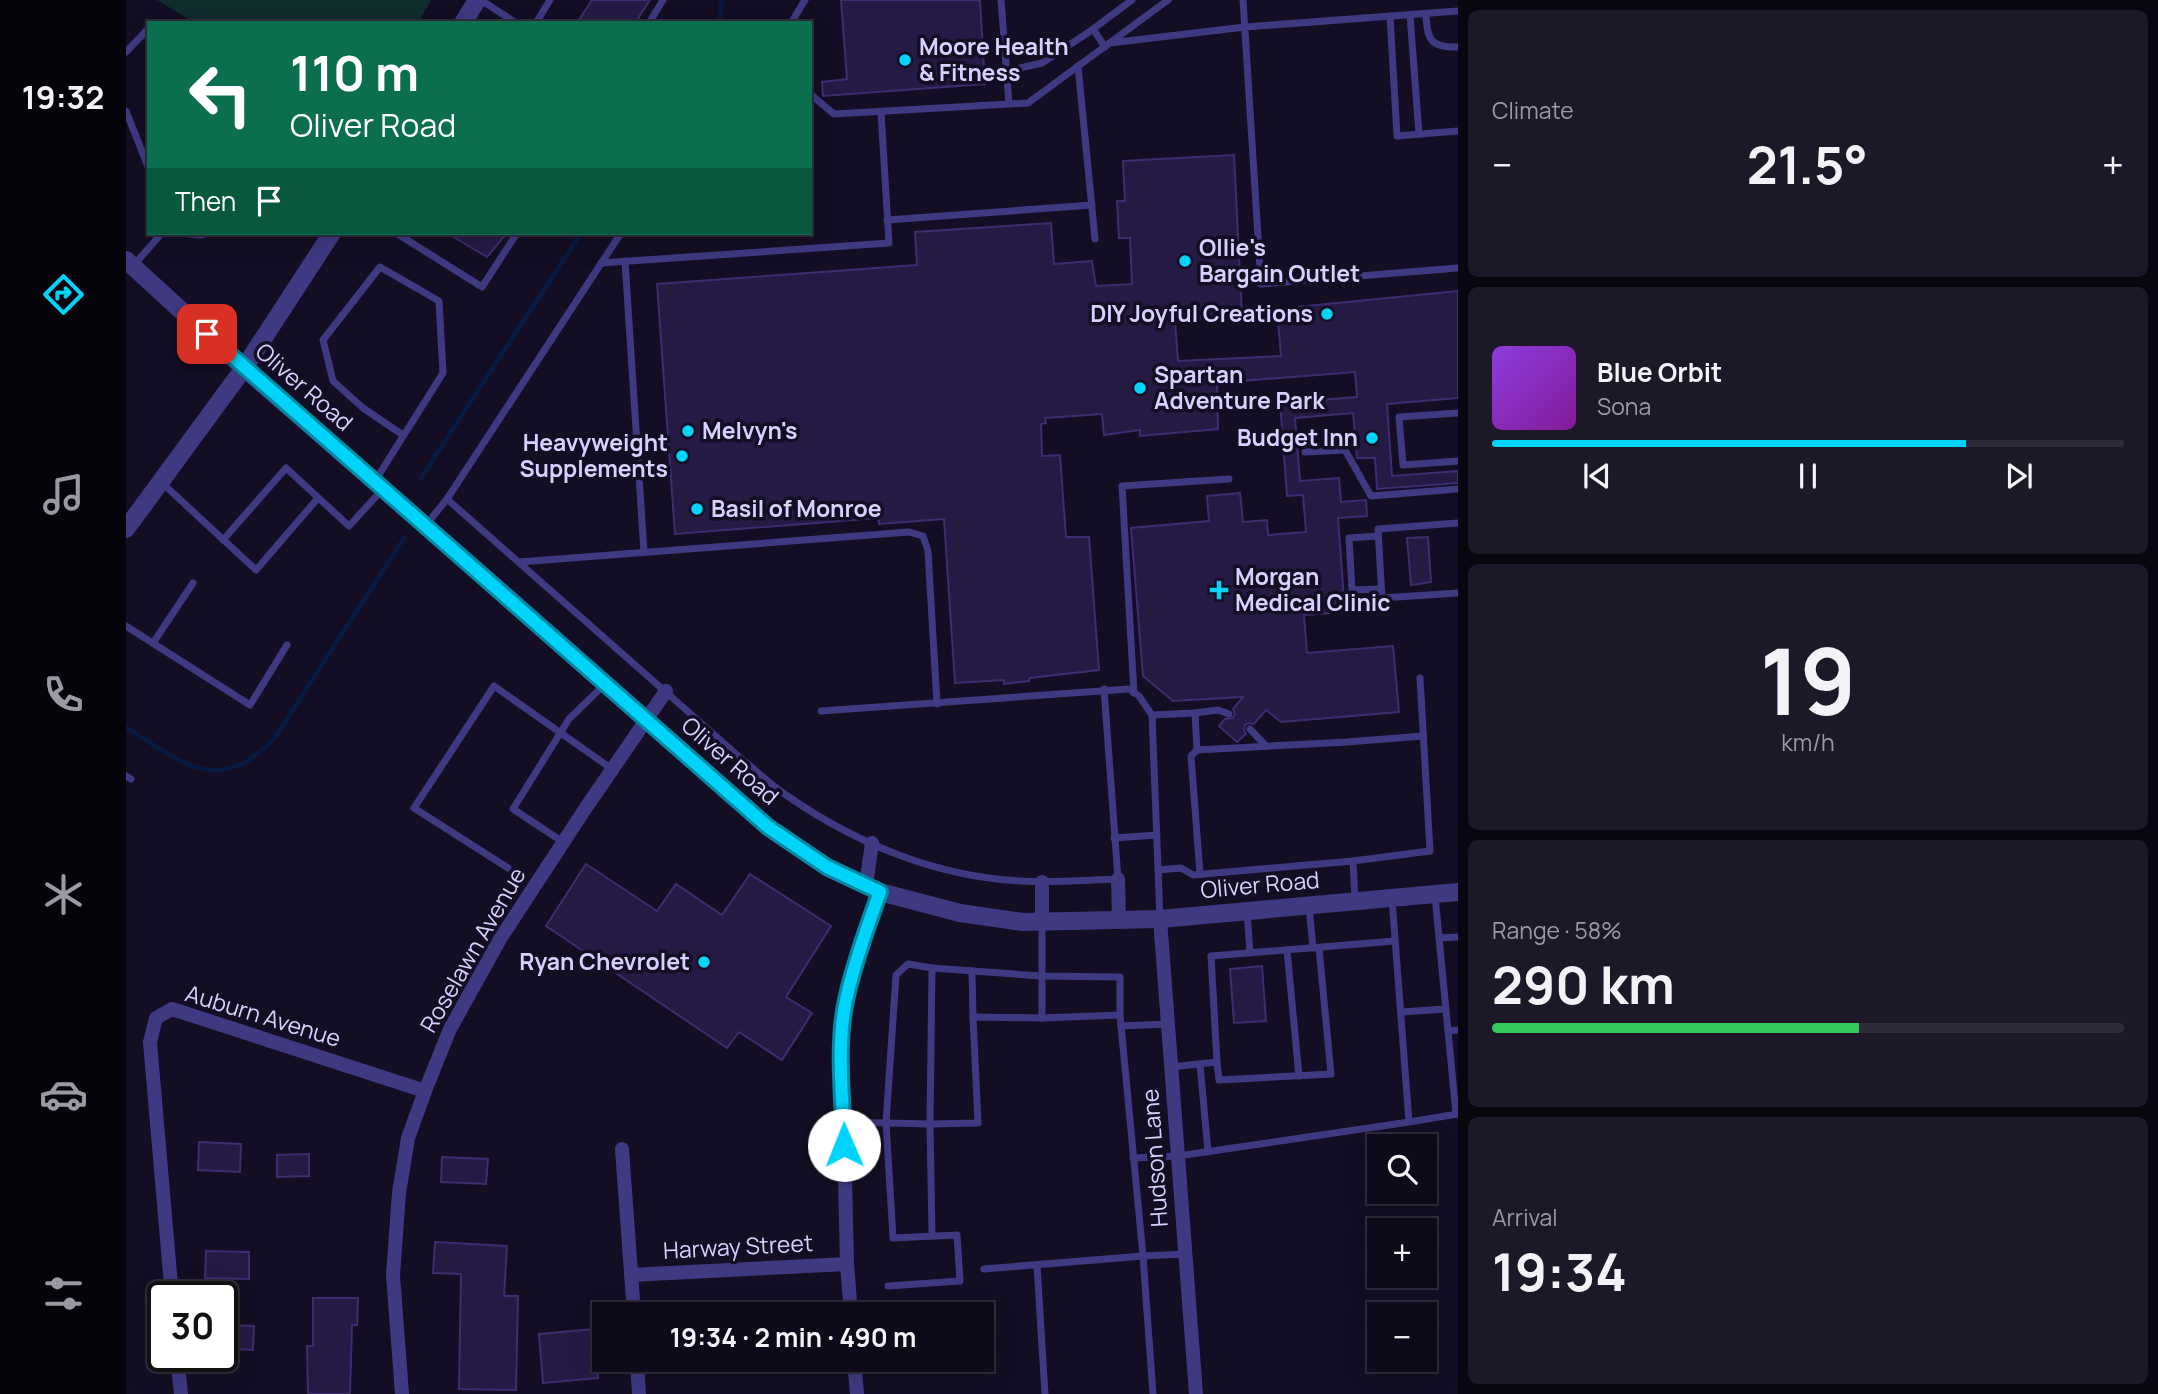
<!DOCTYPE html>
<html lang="en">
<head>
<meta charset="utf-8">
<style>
	:root { --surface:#0e0a1a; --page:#1c1827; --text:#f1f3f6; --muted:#9b9aa2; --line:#2e2b39; --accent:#00d4fb }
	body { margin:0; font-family:Manrope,sans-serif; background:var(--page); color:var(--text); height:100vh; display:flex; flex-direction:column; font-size:26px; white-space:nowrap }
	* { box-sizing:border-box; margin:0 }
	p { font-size:23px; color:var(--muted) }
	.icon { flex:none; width:38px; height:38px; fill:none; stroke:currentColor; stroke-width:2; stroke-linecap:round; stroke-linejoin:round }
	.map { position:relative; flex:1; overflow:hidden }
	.sheet { display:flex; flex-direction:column; gap:10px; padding:10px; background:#08060e; width:700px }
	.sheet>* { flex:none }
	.banner { position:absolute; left:21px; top:21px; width:665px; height:214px; border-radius:0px; box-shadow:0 7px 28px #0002,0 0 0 2px var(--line); background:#0b6e4f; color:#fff; overflow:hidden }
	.controls { position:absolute; left:1241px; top:1134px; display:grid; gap:14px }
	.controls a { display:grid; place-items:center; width:70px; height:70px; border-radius:0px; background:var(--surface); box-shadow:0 7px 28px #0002,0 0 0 2px var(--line); font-size:35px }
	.speed { position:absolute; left:21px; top:1281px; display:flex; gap:14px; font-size:35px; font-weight:700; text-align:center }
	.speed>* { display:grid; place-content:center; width:91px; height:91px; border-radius:50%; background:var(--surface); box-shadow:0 7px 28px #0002,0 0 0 2px var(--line); line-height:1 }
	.speed .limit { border:4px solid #111; border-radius:10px; background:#fff; color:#111 }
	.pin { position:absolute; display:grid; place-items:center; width:60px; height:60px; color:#fff; margin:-30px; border-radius:14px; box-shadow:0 4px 10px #0006 }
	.me { position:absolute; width:77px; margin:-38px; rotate:359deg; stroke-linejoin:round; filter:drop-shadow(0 0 5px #0008) }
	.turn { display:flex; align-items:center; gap:24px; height:147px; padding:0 28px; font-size:32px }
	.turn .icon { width:91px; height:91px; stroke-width:2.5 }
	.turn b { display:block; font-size:49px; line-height:60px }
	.then { display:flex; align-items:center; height:66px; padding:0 28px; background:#0003; gap:14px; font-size:26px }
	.big { font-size:52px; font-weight:700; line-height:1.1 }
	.sheet .widget { flex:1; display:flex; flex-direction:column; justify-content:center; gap:10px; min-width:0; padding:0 24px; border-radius:10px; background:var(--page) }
	.sheet .dial { align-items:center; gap:0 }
	.dial b { font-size:91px; line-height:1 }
	.song { display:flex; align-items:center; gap:21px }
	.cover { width:84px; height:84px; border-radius:10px; background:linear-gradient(135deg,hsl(270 70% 55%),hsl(290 70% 35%)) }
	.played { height:7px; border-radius:4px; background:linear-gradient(90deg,var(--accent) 75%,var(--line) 75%) }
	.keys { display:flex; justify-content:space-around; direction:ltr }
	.heat { display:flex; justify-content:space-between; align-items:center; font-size:38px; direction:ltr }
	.charge { height:10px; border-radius:5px; background:linear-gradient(90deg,#34c759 58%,var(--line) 0) }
	.trip { position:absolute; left:466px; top:1302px; width:402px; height:70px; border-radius:0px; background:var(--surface); box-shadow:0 7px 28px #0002,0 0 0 2px var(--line); font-weight:700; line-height:70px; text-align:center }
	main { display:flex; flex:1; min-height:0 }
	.dock { display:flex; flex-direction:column; width:126px; justify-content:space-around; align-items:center; background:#06040a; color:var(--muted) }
	.dock .icon { width:49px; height:49px }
	.dock .current { color:var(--accent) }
	.dock b { font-size:32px; color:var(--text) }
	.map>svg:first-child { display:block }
	.green { fill:#112c2d }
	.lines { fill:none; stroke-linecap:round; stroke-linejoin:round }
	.stream { stroke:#091a40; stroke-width:4.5 }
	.building { fill:#251a44; stroke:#3d2c70; stroke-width:2 }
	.service { stroke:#3f3982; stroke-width:7 }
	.minor { stroke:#3f3982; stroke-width:14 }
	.tertiary { stroke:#3f3982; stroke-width:18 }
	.route-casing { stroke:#008aa3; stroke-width:18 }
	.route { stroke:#00d4fb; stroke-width:12 }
	.poi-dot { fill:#00d4fb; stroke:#130e23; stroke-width:2.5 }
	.labels { text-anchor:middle; stroke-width:7; stroke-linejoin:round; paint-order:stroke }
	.poi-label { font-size:23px; font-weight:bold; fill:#d8d0ff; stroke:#130e23; text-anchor:start }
	.street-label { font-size:23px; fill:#d8d0ff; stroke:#130e23 }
</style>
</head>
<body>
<main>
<nav class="dock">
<b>19:32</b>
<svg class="icon current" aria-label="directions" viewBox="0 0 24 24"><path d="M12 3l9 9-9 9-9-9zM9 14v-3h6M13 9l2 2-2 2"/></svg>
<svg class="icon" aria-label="music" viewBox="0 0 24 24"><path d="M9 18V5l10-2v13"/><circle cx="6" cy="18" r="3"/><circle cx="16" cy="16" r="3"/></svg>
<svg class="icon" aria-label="phone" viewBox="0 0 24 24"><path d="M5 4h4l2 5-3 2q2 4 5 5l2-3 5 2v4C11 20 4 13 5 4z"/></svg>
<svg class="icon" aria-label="climate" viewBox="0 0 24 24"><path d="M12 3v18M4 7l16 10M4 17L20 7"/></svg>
<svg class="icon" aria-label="car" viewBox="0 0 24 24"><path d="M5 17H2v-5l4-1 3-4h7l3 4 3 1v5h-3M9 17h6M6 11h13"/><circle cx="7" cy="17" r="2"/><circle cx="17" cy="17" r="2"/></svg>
<svg class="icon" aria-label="filters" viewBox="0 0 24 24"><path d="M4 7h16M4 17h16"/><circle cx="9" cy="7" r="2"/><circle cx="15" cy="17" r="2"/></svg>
</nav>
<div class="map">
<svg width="1332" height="1394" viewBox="0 0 1332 1394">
	<rect width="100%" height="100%" fill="#130e23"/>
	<!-- green -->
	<polygon class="green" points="31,0 305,0 292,23 69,23"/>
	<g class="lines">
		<!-- stream -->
		<g class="stream">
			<polyline points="593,23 596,0"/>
			<polyline points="295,478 455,233"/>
			<path d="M0 727C57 764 94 798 150 736L278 538"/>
		</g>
	</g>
	<!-- building -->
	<g class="building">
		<polygon points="466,0 524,0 509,23 451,23"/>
		<polygon points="715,0 854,0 859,84 697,96 696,82 721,79"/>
		<polygon points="1108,155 1116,316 1049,320 1052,361 1155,356 1151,309 1332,291 1332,398 1261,404 1266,476 1332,471 1332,483 1251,489 1249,458 1231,458 1227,413 1169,418 1174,481 1213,478 1215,502 1240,500 1241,516 1212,518 1219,612 1178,615 1181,653 1267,646 1273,712 1155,722 1140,710 1128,724 1123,723 1119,725 1118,730 1120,734 1111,742 1093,726 1099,719 1107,718 1109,714 1107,709 1117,697 1047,701 1017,676 1005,528 1083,521 1081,496 1114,493 1117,522 1141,520 1142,535 1180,532 1177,495 1161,496 1154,403 1231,397 1229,372 1091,383 1092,429 1014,436 1014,430 978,435 976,414 919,418 920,423 915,424 916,456 934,455 940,537 963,537 973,670 904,678 903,681 878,684 878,680 829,683 818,519 753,524 752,518 549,534 531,284 791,265 789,232 925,223 928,264 966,261 970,286 1006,284 1004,238 993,238 991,201 999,201 997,161"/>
		<polygon points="321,233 381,233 361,257"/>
		<polygon points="1302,537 1305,582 1285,585 1281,538"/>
		<polygon points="460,864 531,911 550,884 596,915 624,874 705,926 660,997 686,1013 656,1060 613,1032 601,1048 420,926"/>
		<polygon points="1136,966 1140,1021 1108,1023 1104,969"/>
		<polygon points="73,1142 115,1144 114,1172 72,1170"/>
		<polygon points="183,1154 183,1176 151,1177 151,1155"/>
		<polygon points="316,1157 362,1159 360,1184 315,1182"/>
		<polygon points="309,1242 381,1246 378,1296 392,1296 390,1390 333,1389 335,1274 307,1273"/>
		<polygon points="80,1251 123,1252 123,1279 79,1278"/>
		<polygon points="187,1298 232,1298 231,1325 226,1325 224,1394 182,1394 181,1346 187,1346"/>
		<polygon points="96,1325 128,1326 127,1350 96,1348"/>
		<polygon points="468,1329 472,1378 417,1383 413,1334"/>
	</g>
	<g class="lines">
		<!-- service -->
		<g class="service">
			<polyline points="355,0 390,23"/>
			<polyline points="875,0 883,104"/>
			<polyline points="1117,0 1135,284 1332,268"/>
			<path d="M1300 14C1301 39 1304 48 1332 47"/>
			<polyline points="1284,15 1293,134"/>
			<polyline points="1264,16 1271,136 1332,131"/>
			<polyline points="410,23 424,0"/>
			<polyline points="523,23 537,0"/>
			<polyline points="665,23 679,0"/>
			<polyline points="967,29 979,47"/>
			<polyline points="984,43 1119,27 1332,11"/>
			<polyline points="0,52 23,28"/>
			<polyline points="952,66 969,239"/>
			<polyline points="881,71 916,63 963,32 1006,0"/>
			<polyline points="684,94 708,114 902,103 1042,0"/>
			<polyline points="0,111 23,169"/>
			<polyline points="761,220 966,205"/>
			<polyline points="54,233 74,235 82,233"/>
			<polyline points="270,233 356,287 391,233"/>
			<polyline points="499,261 518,552"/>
			<polyline points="475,263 763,243 755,112"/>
			<polyline points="7,266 36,233"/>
			<polyline points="1332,413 1273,417 1277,465 1332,461"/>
			<polyline points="1179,452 1219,450 1245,496 1332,489"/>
			<polyline points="249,481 317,373 313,301 254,267 197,340 207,381 237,408 277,435"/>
			<polyline points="35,482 130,570 192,498"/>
			<path d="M321 499 618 761C632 772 645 785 660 795 729 843 810 877 895 881 927 883 959 880 992 879L978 689"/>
			<polyline points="1332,523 1252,529 1256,598 1332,593"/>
			<polyline points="300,525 321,499 495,233"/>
			<polyline points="1252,536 1223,538 1226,590 1255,589"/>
			<polyline points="97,540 160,468 223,526 256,490"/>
			<polyline points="393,562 783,532 797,536 802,551 811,704"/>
			<polyline points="0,626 124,705 161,645"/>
			<polyline points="27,643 67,583"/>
			<polyline points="1008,693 996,486 1103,479"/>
			<polyline points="695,711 1003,689 1013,696 1026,715 1069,713 1071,750 1221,742 1297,736"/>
			<polyline points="1069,713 1092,710 1103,714"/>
			<polyline points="1026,715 1034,919"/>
			<polyline points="1124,729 1140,746"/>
			<polyline points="1071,750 1065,756 1074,874"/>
			<polyline points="0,776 5,779"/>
			<polyline points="988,838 1031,835"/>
			<polyline points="437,842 387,809 443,719 479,684"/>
			<polyline points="1227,861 1229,899"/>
			<polyline points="382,868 288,808 368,686 486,769"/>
			<polyline points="1032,870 1055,868 1067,875 1227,861 1304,851 1294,678"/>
			<polyline points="1309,896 1322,1031"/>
			<polyline points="1266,899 1283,1122 1332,1114"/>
			<polyline points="1183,907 1187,948"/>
			<polyline points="1121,912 1124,953"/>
			<polyline points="916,922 916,1018 994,1015 1017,1256 1059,1254"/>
			<polyline points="1313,938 1332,937"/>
			<polyline points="1161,950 1173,1076"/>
			<polyline points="806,968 915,976 994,977 994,1015"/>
			<polyline points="846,971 847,1017"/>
			<polyline points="1275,1012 1320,1009"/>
			<polyline points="995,1026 1042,1024"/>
			<polyline points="1091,1062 1093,1080 1205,1074 1193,948"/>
			<polyline points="1074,1064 1082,1152"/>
			<polyline points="1045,1067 1091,1062 1085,956 1269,941"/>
			<polyline points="1330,1114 1322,1031 1332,1030"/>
			<polyline points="717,1122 804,1124 852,1123 847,1017 916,1018"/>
			<polyline points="1007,1158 1052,1156 1283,1122"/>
			<polyline points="911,1265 919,1394"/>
			<polyline points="858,1269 1017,1256 1027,1394"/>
			<polyline points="762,1286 834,1281 831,1235 767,1238 760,1123 770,975 782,964 806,968 804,1124 806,1236"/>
		</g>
		<!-- minor -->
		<g class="minor">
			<polyline points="992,879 993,920"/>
			<polyline points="740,885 746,843"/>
			<polyline points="1034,919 1070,1394"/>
			<polyline points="916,921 916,882"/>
			<polyline points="496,1149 508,1314"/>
			<polyline points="505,1275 721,1264"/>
			<polyline points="46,1297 24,1042 30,1018 46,1009 299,1091"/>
			<polyline points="725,1314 721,1264 716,1046 719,1002 731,958 754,892"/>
			<polyline points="51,1356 55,1394"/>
			<polyline points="511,1360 513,1394"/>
			<polyline points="728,1360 731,1394"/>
			<polyline points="276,1394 267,1275 273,1193 282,1138 299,1091 324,1029 374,939 459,809 540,691"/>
		</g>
		<!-- tertiary -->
		<g class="tertiary">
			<polyline points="337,23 351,0"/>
			<polyline points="0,260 118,368 347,567 642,827 701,867 754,892 834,913 897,922 1034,919 1332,892"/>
			<polyline points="0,529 118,368 206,233"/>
		</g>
	</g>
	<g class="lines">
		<!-- route casing -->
		<g class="route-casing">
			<path id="route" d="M81 334 642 827 701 867 754 892C741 927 728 963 720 1000 710 1047 717 1098 718 1145"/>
		</g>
		<!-- route -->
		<use href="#route" class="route"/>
	</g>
	<!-- markers -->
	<g class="poi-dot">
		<circle cx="779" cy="60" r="7"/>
		<circle cx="1059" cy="261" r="7"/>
		<circle cx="1201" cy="314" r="7"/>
		<circle cx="1014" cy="388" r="7"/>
		<circle cx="562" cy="431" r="7"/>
		<circle cx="1246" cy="438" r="7"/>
		<circle cx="556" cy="456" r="7"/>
		<circle cx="571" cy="509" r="7"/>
		<path d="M1089.5 579.5h7v7h7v7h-7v7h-7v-7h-7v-7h7z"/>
		<circle cx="578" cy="962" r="7"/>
	</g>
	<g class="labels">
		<!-- poi labels -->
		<g class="poi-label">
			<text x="793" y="55">Moore Health<tspan x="793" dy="26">&amp; Fitness</tspan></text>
			<text x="1073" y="256">Ollie's<tspan x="1073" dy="26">Bargain Outlet</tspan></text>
			<text x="1187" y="322" text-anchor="end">DIY Joyful Creations</text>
			<text x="1028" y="383">Spartan<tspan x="1028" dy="26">Adventure Park</tspan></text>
			<text x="576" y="439">Melvyn's</text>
			<text x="1232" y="446" text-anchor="end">Budget Inn</text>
			<text x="542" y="451" text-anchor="end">Heavyweight<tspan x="542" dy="26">Supplements</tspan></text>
			<text x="585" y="517">Basil of Monroe</text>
			<text x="1109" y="585">Morgan<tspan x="1109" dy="26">Medical Clinic</tspan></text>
			<text x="564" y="970" text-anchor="end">Ryan Chevrolet</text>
		</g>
		<!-- street labels -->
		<g class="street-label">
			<text transform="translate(178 387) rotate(41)" y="8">Oliver Road</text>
			<text transform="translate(604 761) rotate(41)" y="8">Oliver Road</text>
			<text transform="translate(1134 885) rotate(-5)" y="8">Oliver Road</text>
			<text transform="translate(347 950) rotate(-60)" y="8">Roselawn Avenue</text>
			<text transform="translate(137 1016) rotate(17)" y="8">Auburn Avenue</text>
			<text transform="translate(1029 1158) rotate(-94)" y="8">Hudson Lane</text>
			<text transform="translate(612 1247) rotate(-3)" y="8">Harway Street</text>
		</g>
	</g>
</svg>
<div class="controls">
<a><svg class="icon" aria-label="search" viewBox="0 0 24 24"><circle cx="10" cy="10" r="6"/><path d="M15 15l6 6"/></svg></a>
<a>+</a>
<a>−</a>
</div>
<div class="speed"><div class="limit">30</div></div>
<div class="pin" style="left:81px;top:334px;background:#d93025"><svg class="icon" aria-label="arrive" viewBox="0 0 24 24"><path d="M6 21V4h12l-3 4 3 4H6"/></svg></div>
<svg class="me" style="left:718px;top:1145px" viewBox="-20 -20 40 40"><circle r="19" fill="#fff"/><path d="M0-13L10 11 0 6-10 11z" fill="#00d4fb"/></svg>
<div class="trip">19:34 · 2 min · 490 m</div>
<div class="banner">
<div class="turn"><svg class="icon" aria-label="left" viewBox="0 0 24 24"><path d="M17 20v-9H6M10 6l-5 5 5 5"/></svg><div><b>110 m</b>Oliver Road</div></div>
<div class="then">Then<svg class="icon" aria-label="arrive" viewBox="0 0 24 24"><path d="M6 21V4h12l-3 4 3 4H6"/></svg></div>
</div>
</div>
<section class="sheet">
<div class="widget"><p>Climate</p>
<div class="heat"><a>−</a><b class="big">21.5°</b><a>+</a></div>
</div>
<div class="widget">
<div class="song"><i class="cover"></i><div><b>Blue Orbit</b><p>Sona</p></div></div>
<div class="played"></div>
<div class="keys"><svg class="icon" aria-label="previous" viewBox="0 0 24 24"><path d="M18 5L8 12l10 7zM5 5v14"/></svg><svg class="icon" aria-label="pause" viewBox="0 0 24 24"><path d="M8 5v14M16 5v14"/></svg><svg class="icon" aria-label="next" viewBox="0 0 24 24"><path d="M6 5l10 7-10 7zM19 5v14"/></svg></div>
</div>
<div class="widget dial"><b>19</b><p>km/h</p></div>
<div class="widget"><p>Range · 58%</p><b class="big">290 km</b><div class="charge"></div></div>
<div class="widget"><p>Arrival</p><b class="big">19:34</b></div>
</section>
</main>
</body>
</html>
